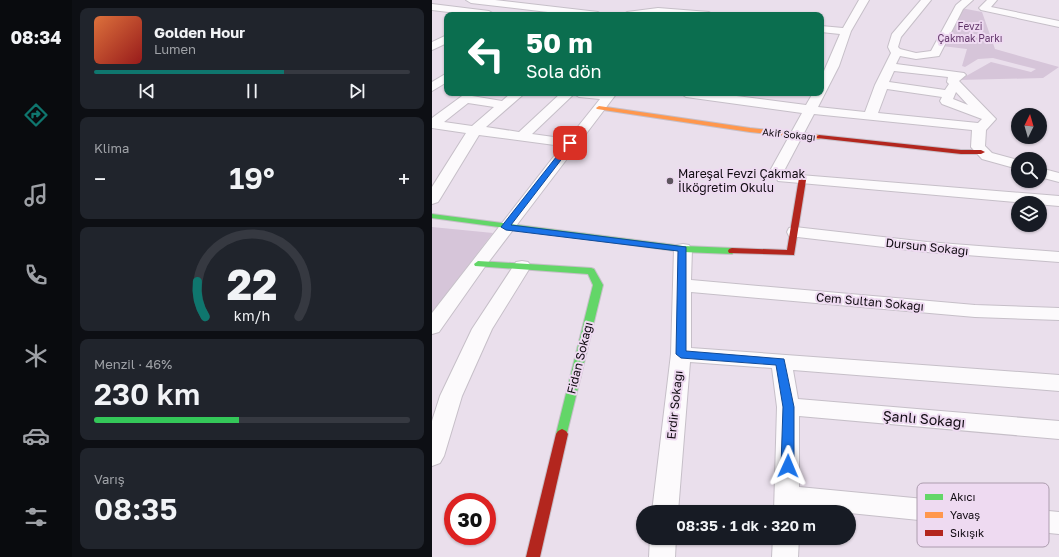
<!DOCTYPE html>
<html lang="tr">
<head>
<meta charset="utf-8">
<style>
	:root { --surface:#171b24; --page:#20242c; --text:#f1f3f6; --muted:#9ea1a6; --line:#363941; --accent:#0f766e }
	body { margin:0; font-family:"Golos Text",sans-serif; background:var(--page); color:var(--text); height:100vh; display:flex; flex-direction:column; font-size:15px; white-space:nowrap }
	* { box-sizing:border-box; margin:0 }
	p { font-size:13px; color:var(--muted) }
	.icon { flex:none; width:22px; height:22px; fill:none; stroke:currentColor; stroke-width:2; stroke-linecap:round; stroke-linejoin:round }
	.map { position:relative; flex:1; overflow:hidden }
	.side { display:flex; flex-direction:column; gap:8px; padding:8px; background:#0d0f14; width:360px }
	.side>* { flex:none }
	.top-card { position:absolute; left:12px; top:12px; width:380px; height:84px; border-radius:8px; box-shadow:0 1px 3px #0004; background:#0b6e4f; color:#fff; overflow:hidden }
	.needle { width:26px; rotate:5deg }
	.tools { position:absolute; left:579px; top:108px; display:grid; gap:8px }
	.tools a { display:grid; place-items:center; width:36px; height:36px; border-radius:50%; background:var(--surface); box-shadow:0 1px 3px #0004; font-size:20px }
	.speed { position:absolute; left:12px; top:493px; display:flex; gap:8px; font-size:20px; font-weight:700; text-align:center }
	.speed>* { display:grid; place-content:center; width:52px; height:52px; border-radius:50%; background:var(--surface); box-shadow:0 1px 3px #0004; line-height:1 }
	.speed .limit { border:6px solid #d22; background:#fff; color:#111 }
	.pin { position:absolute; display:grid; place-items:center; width:34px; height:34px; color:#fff; margin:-17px; border-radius:8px; box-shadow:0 2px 6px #0006 }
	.me { position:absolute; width:44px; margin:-22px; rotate:1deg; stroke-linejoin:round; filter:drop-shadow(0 0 3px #0008) }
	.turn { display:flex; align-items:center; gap:14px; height:84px; padding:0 16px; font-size:18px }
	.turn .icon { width:52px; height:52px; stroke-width:2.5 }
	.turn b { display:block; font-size:28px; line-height:34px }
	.big { font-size:30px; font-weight:600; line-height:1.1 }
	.side .widget { flex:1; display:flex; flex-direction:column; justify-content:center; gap:6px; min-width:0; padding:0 14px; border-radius:8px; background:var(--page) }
	.side .dial { align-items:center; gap:0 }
	.dial svg { height:104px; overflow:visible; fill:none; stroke:var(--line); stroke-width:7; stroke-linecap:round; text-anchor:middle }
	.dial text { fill:var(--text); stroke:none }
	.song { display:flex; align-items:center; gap:12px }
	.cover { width:48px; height:48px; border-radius:6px; background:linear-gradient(135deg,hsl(20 70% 55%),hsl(0 70% 35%)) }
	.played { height:4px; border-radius:2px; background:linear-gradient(90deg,var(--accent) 60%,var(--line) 60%) }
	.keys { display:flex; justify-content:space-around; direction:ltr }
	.heat { display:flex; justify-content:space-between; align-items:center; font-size:22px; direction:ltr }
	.charge { height:6px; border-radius:3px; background:linear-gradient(90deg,#34c759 46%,var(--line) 0) }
	.trip { position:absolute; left:204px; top:505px; width:220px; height:40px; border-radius:20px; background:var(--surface); box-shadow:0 1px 3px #0004; font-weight:600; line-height:40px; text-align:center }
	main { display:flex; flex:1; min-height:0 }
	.tabs { display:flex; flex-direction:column; width:72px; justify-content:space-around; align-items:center; background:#090b0e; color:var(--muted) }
	.tabs .icon { width:28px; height:28px }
	.tabs .current { color:var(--accent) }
	.tabs b { font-size:18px; color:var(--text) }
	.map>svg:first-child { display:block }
	.green { fill:#d6c5d9 }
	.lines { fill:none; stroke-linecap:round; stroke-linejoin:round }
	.street-casing { stroke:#c6bfc8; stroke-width:2 }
	.fast-casing { stroke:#c6bfc8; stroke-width:2 }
	.slow-casing { stroke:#c6bfc8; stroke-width:2 }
	.jam-casing { stroke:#c6bfc8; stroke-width:2 }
	.street { fill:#fcfafc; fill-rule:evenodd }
	.fast { fill:#63d668; fill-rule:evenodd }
	.slow { fill:#ff974d; fill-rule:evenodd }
	.jam { fill:#b3261e; fill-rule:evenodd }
	.route { fill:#1a73e8; stroke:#114b97 }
	.poi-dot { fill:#5d555e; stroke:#eedaf1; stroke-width:1.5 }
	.labels { text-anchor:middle; stroke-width:4; stroke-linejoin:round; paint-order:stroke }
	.far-park-label { font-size:10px; fill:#63376b; stroke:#eedaf1 }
	.far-street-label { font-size:10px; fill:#110b12; stroke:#eedaf1 }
	.poi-label { font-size:12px; fill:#110b12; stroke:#eedaf1; text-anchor:start }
	.street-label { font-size:12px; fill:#110b12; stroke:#eedaf1 }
	.near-street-label { font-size:14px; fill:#110b12; stroke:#eedaf1 }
	.key { fill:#eedaf1; stroke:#ac9cae; stroke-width:1 }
	.key-label { font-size:11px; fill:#110b12 }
</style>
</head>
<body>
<main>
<nav class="tabs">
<b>08:34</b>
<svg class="icon current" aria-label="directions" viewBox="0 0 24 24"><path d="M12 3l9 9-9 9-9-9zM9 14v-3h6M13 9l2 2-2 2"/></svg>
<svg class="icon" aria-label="music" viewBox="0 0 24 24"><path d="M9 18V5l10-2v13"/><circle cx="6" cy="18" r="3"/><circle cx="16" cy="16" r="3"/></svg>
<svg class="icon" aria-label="phone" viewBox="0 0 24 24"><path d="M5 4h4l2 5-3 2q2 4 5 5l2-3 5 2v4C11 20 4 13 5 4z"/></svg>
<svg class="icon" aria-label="climate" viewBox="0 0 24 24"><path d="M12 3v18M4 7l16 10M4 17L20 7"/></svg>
<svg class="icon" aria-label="car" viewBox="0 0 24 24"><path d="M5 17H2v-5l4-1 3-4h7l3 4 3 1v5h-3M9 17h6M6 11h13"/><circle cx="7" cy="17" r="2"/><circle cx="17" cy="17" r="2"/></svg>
<svg class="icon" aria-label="filters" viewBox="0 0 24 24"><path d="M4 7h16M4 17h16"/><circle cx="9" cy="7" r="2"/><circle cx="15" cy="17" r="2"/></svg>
</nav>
<section class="side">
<div class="widget">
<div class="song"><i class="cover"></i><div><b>Golden Hour</b><p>Lumen</p></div></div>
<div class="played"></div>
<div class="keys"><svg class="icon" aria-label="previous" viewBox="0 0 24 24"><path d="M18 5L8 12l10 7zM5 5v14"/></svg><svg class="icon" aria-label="pause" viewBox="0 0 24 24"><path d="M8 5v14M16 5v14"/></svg><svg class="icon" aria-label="next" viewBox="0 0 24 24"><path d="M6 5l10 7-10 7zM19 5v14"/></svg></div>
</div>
<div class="widget"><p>Klima</p>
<div class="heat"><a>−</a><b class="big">19°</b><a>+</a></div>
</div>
<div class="widget dial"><svg viewBox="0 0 100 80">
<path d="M14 69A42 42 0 1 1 86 69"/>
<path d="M14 69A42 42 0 0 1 8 42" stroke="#0f766e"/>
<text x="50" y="56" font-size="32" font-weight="700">22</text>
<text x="50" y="72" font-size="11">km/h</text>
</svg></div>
<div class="widget"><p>Menzil · 46%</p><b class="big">230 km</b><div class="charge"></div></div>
<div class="widget"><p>Varış</p><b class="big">08:35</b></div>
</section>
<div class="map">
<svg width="627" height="557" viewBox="0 0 627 557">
	<rect width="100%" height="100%" fill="#eadfec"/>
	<!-- green -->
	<g class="green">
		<polygon points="529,8 550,12 563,49 627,67 611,78 527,80 559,62 599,72 604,69 561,58 546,59 533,67 530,66 535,49 510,46"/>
		<polygon points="0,227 61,233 0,312"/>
	</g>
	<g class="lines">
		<!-- street casing -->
		<g class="street-casing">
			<g id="street">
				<polygon points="34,0 63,0 166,12 171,15 141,15 39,3"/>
				<path d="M427 0H437L419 31 407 66 386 107 433 112 443 85 459 53 456 47 460 34 489 0H499L469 37 466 47 468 49 484 53 499 51 524 5 530 0H541L531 9 507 56 484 59 468 56 464 64 532 73 534 75 527 81 564 119 554 130 553 146 560 153 586 160V169L550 159 539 147 540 130 382 114 353 169 356 174 627 196V206L346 181 339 169 370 113 254 97 248 93H281L374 105 381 93H389V78L408 34 389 32V26L411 28ZM462 71 516 77 515 82 517 84 513 90 457 82ZM455 89 510 97 508 101 510 104 550 119 546 123 446 113ZM524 92 536 105 521 99Z"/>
				<polygon points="555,0 565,0 559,7 627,21 627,27 549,10 547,8"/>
				<polygon points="0,4 57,11 62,14 41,15 0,10"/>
				<polygon points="226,8 277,12 282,15 190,15 195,12"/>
				<polygon points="15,35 15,43 0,50 0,42"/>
				<polygon points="15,73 15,82 0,91 0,82"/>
				<path d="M79 93H93L54 127 87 132 129 93H185L52 268 7 332 0 334V313L130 146 47 135 8 199 6 202 0 204V187L34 133 0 128V118L30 96 34 95 70 101ZM142 94 147 97 168 99 136 139 100 134ZM36 103 62 107 40 126 12 122Z"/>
				<polygon points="608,168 627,173 627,182 608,177"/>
				<polygon points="363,227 495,242 627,252 627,262 495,252 357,236 355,232 357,228"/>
				<polygon points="251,244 257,245 260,249 259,280 543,305 627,308 627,320 543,317 259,292 259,348 627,375 627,391 361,370 366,399 627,421 627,439 367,416 367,487 627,512 627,534 368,508 368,512 342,512 345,407 340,368 258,362 246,512 220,512 239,354 242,249 245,245"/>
				<polygon points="90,261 96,262 99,266 60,329 30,396 12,456 8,463 0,466 0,421 8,396 40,329 84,262"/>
				<polygon points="218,538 244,538 243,557 217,557"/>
				<polygon points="341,538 367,538 366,557 340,557"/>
			</g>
		</g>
		<!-- fast casing -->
		<g class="fast-casing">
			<g id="fast">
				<polygon points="0,214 251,246 300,248 304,251 300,254 251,252 0,218"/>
				<polygon points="46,261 159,268 162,269 171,285 134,437 130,439 126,437 124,434 161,285 156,274 43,266 42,264"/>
			</g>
		</g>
		<!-- slow casing -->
		<g class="slow-casing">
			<polygon id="slow" points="167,106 318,128 387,135 390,137 387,139 318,132 165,109 164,108"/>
		</g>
		<!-- jam casing -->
		<g class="jam-casing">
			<g id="jam">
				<polygon points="387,135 529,150 549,150 553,152 549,154 529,154 385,138 384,137"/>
				<polygon points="367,178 373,178 374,180 362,255 297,253 296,251 297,249 300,248 355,250"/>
				<polygon points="130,429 134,431 136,434 108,557 94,557 124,434 126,431"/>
			</g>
		</g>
		<!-- street -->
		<use href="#street" class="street"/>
		<!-- fast -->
		<use href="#fast" class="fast"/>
		<!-- slow -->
		<use href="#slow" class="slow"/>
		<!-- jam -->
		<use href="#jam" class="jam"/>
	</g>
	<!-- route -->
	<polygon class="route" points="136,142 142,143 79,225 254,247 254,351 352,359 362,407 362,466 360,470 356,471 351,470 349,466 351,407 344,365 249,358 244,354 246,251 74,230 69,227"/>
	<!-- markers -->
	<circle class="poi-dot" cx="238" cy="181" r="4"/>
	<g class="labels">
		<!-- far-park labels -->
		<g class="far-park-label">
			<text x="538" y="30">Fevzi<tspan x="538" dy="12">Çakmak Parkı</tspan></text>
		</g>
		<!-- far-street labels -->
		<g class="far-street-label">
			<text transform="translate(357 134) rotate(6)" y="4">Akif Sokağı</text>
		</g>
		<!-- poi labels -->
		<g class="poi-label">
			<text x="246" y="178">Mareşal Fevzi Çakmak<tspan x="246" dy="14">İlköğretim Okulu</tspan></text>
		</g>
		<!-- street labels -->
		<g class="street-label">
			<text transform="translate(495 247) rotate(6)" y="4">Dursun Sokağı</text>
			<text transform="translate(438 302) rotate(5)" y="4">Cem Sultan Sokağı</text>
			<text transform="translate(148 358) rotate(-76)" y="4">Fidan Sokağı</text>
			<text transform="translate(243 405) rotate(-84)" y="4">Erdir Sokağı</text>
		</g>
		<!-- near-street labels -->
		<g class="near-street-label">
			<text transform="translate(492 419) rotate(5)" y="5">Şanlı Sokağı</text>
		</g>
	</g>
	<!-- legend -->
	<rect x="485" y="483" width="132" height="64" rx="6" class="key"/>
	<rect x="493" y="494" width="18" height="6" fill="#63d668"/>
	<rect x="493" y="512" width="18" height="6" fill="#ff974d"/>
	<rect x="493" y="530" width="18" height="6" fill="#b3261e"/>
	<g class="key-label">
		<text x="518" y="501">Akıcı</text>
		<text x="518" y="519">Yavaş</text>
		<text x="518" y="537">Sıkışık</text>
	</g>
</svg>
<div class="tools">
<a><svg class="needle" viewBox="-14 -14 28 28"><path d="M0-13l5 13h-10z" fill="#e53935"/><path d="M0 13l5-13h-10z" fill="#9ea1a6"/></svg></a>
<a><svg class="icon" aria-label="search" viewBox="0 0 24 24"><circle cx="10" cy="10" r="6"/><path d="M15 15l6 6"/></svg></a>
<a><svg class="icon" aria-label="layers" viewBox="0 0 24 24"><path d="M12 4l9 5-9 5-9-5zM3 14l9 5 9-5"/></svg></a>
</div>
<div class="speed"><div class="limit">30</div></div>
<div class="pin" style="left:138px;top:143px;background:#d93025"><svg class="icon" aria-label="arrive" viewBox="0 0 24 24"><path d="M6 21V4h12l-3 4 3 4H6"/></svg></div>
<svg class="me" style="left:356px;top:466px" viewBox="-20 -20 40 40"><path d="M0-17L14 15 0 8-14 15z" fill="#1a73e8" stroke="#fff" stroke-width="4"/></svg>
<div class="trip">08:35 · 1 dk · 320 m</div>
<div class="top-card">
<div class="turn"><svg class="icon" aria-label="left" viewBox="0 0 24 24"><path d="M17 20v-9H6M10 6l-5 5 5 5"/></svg><div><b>50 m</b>Sola dön</div></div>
</div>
</div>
</main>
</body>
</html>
